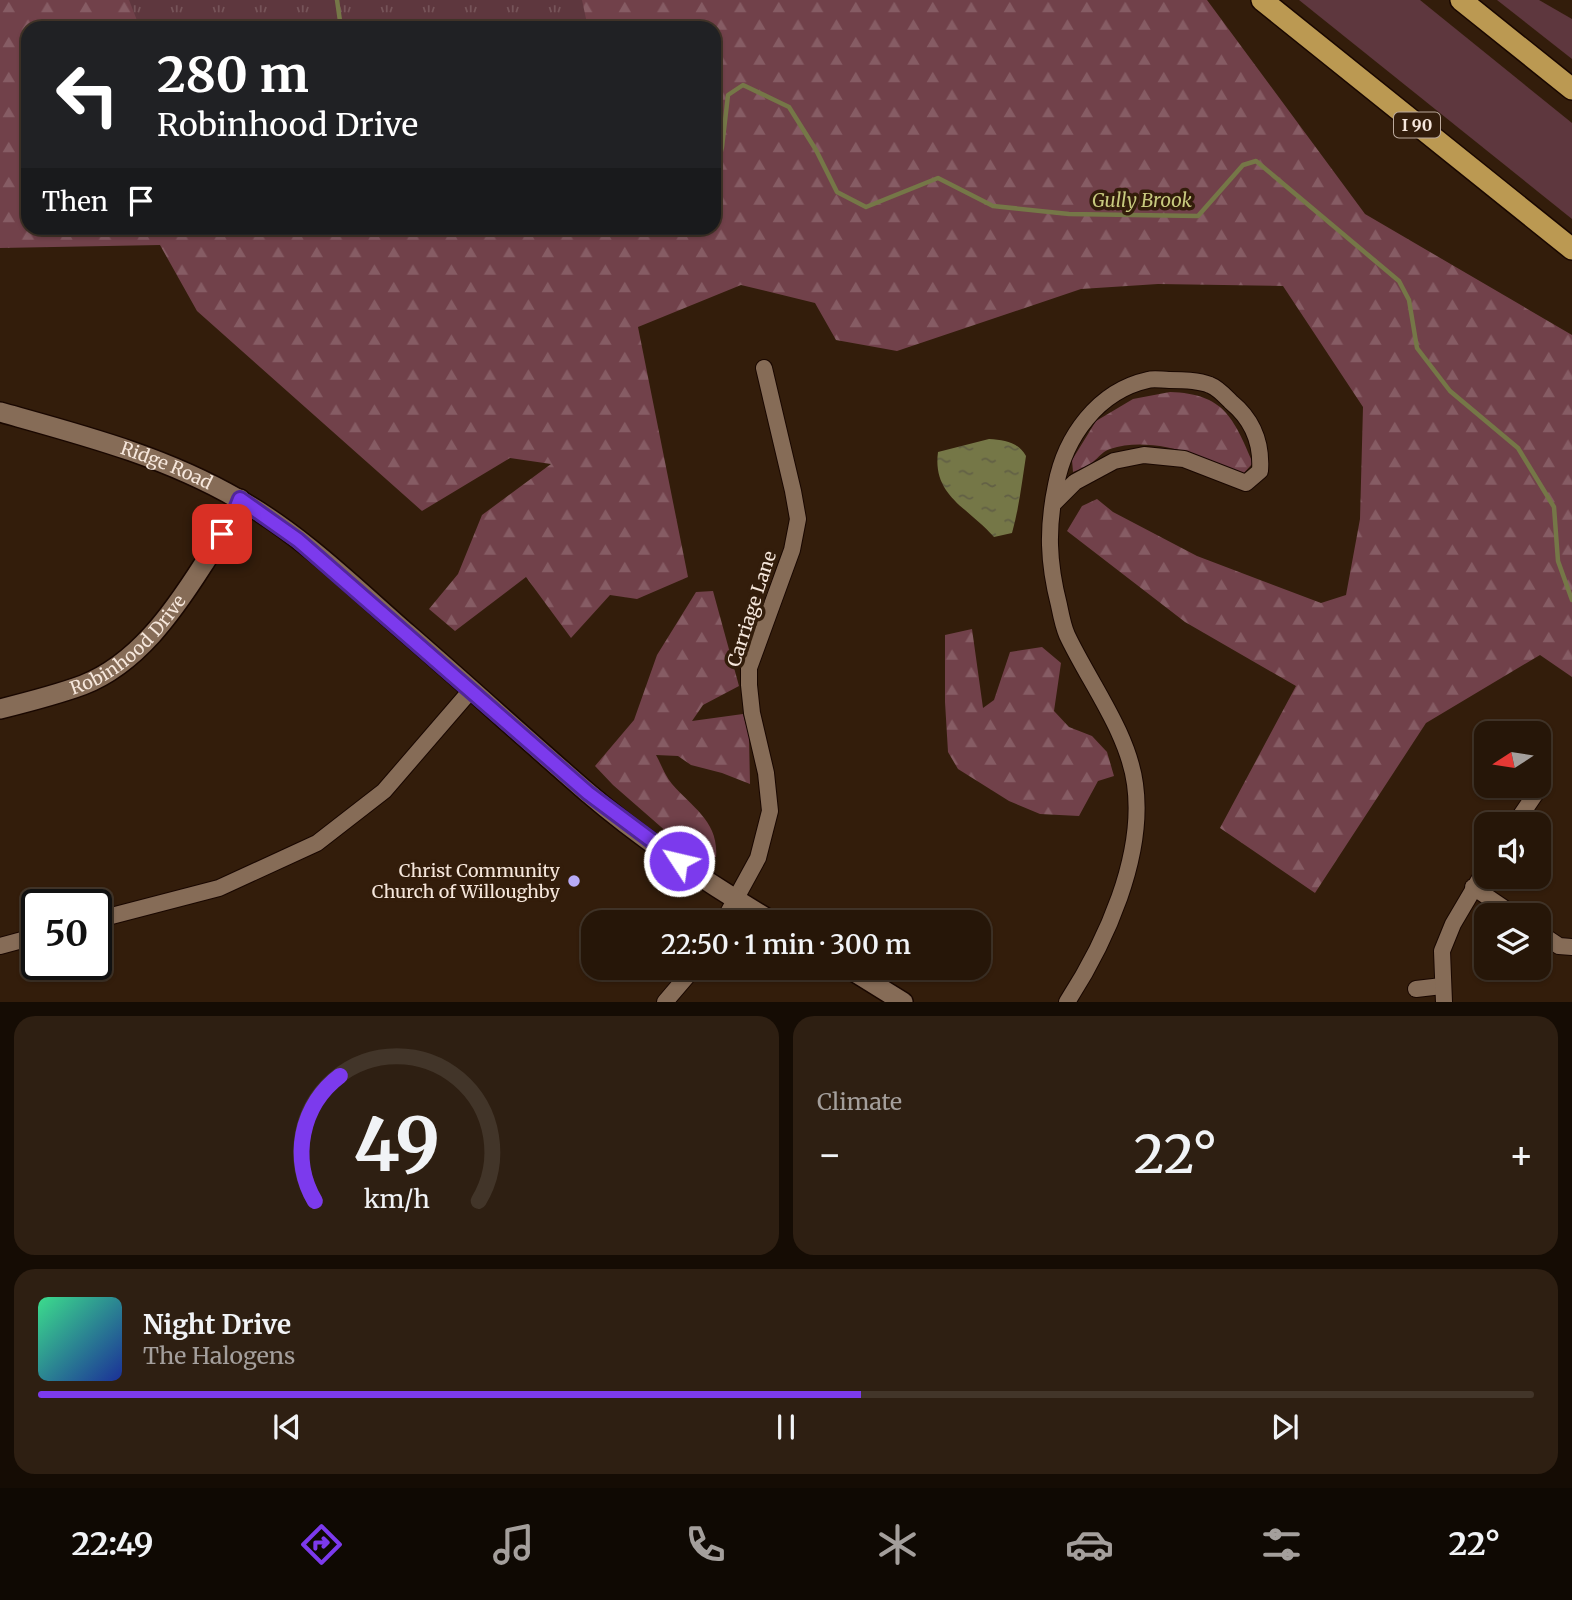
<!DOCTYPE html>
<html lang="en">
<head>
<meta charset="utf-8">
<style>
	:root { --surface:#261608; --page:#2e1f12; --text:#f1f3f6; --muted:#a49f9c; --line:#423529; --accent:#7c3aed }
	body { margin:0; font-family:Merriweather,serif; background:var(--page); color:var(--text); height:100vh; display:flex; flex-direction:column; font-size:26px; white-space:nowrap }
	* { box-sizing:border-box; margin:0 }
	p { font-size:23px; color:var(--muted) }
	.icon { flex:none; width:38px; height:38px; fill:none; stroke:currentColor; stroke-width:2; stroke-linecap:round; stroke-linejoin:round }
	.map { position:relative; height:1002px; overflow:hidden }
	.details { display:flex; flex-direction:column; gap:14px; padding:14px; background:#150c04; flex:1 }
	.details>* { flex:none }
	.banner { position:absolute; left:21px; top:21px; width:700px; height:214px; border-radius:21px; box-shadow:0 2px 5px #0004,0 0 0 2px var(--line); background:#202124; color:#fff; overflow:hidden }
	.needle { width:46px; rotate:258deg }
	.tools { position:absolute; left:1474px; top:721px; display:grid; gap:14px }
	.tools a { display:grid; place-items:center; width:77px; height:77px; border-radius:14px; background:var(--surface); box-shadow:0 2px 5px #0004,0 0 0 2px var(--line); font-size:35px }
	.speed { position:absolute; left:21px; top:889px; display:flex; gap:14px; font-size:35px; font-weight:700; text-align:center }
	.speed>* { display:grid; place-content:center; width:91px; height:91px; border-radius:50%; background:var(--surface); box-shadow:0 2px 5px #0004,0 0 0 2px var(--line); line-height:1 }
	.speed .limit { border:4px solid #111; border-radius:10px; background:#fff; color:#111 }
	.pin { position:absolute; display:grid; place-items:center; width:60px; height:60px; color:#fff; margin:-30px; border-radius:14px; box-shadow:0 4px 10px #0006 }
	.me { position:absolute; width:77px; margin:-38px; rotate:305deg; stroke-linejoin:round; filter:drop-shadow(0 0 5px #0008) }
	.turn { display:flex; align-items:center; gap:24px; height:147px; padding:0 21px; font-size:32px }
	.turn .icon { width:91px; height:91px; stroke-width:2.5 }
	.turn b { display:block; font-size:49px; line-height:60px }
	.then { display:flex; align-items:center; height:66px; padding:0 21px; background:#0003; gap:14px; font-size:26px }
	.big { font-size:52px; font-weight:600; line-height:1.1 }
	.details .widget { flex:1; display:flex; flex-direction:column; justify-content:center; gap:10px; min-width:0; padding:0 24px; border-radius:21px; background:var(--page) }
	.details .dial { align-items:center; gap:0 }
	.dial svg { height:182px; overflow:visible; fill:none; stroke:var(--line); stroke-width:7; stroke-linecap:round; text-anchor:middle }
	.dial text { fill:var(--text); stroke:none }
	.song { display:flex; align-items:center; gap:21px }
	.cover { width:84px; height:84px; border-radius:10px; background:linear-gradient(135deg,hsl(150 70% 55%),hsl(230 70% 35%)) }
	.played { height:7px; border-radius:4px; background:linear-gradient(90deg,var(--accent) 55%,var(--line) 55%) }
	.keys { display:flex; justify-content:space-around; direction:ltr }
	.heat { display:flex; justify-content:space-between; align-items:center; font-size:38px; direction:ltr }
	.details .tiles { flex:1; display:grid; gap:14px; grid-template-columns:1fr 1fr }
	.widget:last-child { grid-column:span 2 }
	.trip { position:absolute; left:581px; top:910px; width:410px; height:70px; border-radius:21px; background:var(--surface); box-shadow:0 2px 5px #0004,0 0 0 2px var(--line); font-weight:600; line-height:70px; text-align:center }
	.menu { display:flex; height:112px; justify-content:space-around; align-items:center; background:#0f0903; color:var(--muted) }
	.menu .icon { width:49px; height:49px }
	.menu .on { color:var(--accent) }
	.menu b { font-size:32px; color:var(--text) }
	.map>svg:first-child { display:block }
	.grass { fill:#5e373e }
	.forest { fill:url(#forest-firs); fill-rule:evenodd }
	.park { fill:url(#park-tufts) }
	.water { fill:url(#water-ripples) }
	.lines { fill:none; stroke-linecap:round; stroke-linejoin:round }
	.stream { stroke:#757747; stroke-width:4.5 }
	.minor-casing { stroke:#190700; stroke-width:18 }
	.tertiary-casing { stroke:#190700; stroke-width:22 }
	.secondary-casing { stroke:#190700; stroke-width:22 }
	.motorway-casing { stroke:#190700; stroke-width:24 }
	.minor { stroke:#866c57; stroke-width:16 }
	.tertiary { stroke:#866c57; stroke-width:19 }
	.secondary { stroke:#866c57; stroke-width:19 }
	.motorway { stroke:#bb9952; stroke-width:21 }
	.route-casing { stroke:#51269a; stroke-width:18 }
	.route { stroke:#7c3aed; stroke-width:12 }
	.poi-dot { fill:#b8abf7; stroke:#331d0b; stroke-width:2.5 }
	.labels { text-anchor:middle; stroke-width:7; stroke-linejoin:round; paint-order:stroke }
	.shield { fill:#331d0b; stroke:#bcaa9d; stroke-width:2 }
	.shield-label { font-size:16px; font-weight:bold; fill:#f6e7dc }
	.street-label { font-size:18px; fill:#f6e7dc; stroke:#331d0b }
	.poi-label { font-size:18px; fill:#f6e7dc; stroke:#331d0b; text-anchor:end }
	.water-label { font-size:19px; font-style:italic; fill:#c7ca7e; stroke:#331d0b }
</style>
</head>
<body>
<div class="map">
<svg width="1572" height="1002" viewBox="0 0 1572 1002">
	<defs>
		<pattern id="forest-firs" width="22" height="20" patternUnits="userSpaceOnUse" patternTransform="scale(1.75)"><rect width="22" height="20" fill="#71414a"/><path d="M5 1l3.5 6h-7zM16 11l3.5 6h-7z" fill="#865c64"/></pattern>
		<pattern id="park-tufts" width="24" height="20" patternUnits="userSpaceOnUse" patternTransform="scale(1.75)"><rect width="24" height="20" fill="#5e373e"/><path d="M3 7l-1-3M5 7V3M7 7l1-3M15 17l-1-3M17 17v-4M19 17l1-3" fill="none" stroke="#765459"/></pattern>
		<pattern id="water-ripples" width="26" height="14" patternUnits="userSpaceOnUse" patternTransform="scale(1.75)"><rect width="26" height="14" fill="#757747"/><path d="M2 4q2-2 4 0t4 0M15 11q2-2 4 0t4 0" fill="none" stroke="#626045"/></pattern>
	</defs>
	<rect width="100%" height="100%" fill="#331d0b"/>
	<!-- grass -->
	<g class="grass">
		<polygon points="1299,0 1420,0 1572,123 1572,219"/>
		<polygon points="1497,0 1539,0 1572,19 1572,59"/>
	</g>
	<!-- forest -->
	<g class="forest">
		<path d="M0 0H1207L1365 214 1572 335V677L1540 655 1426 723 1315 893 1220 828 1296 686 1185 622 1067 531 1082 506 1097 499 1113 512 1197 556 1321 603 1346 595 1360 519 1363 407 1283 286 1158 284 1081 289 897 351 836 340 815 303 741 285 638 327 688 577 637 599 610 595 571 638 526 577 455 631 429 609 458 574 482 515 551 464 510 458 422 511 197 311 160 245 0 248ZM28 28H714V228H28Z"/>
		<path d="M1170 392C1224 394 1233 417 1253 463L1242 475C1206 456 1151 435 1110 449 1103 451 1099 457 1093 462 1087 467 1080 469 1073 472L1072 460 1096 421 1133 399Z"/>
		<path d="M713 591 739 686 703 705 692 721 743 714 749 736 750 784 722 773 691 765 678 756 656 755C661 764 665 776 672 784 693 808 719 822 716 857L700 861 613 785 595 766 634 720 657 655 696 592Z"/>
		<polygon points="972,629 983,708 994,700 1010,652 1042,647 1061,663 1054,711 1069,727 1092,736 1107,752 1114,776 1098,781 1079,816 1040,814 1009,801 958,769 948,752 945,702 945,635"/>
	</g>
	<!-- park -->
	<polygon class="park" points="129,0 582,0 588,28 140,28"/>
	<!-- water -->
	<path class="water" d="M989 439C1005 440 1018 442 1026 456 1022 482 1019 508 1012 533L994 537C969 508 932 496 938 452Z"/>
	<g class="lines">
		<!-- stream -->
		<g class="stream">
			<polyline points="337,0 341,28"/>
			<polyline points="714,180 722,147 728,95 743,85 789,107 816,150 837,192 866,207 938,178 993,206 1069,214 1198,216 1243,165 1256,161 1399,281 1409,300 1417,348 1450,391 1518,448 1554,507 1558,561 1572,600"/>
		</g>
		<!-- minor casing -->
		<g class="minor-casing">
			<g id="minor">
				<path d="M1053 504 1075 482 1114 461 1144 455 1184 459 1246 483 1260 471C1262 443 1253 420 1231 402 1225 396 1218 388 1210 385 1198 380 1182 380 1169 380 1162 380 1154 378 1148 380 1098 391 1065 437 1056 485 1047 528 1048 562 1059 605 1061 615 1063 626 1067 635 1089 682 1128 732 1135 784 1145 856 1106 942 1067 1002"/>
				<polyline points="1515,824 1538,790"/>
				<polyline points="1473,887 1514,915"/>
				<polyline points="96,920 219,888 317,843 384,791 472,689"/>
				<polyline points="723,922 758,858 770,811 766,773 752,713 749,685 749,668 792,550 798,519 793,491 764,368"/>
				<polyline points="1538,932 1559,946 1572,947"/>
				<polyline points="0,946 37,936"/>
				<polyline points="1416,989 1442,986"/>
				<polyline points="665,1002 694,968"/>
				<polyline points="1444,1002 1442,951 1453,924 1486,868"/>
			</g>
		</g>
		<!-- tertiary casing -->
		<g class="tertiary-casing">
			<g id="tertiary">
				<path id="s1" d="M0 709C28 702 56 695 83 685 137 664 173 612 203 565 216 544 231 523 240 499"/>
			</g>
		</g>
		<!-- secondary casing -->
		<g class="secondary-casing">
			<g id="secondary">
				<path id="s2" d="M0 412C82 435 164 456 238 499 301 534 354 587 408 634 468 686 527 740 587 792 644 841 709 884 773 922"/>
				<polyline points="848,968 903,1002"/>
			</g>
		</g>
		<!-- motorway casing -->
		<g class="motorway-casing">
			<g id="motorway">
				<polyline points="1262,0 1572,249"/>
				<polyline points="1461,0 1572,89"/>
			</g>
		</g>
		<!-- minor -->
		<use href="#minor" class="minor"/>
		<!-- tertiary -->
		<use href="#tertiary" class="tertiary"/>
		<!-- secondary -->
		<use href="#secondary" class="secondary"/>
		<!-- motorway -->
		<use href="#motorway" class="motorway"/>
	</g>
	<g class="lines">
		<!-- route casing -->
		<g class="route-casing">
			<polyline id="route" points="222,534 234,514 240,499 298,540 588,793 679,861"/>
		</g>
		<!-- route -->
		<use href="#route" class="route"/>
	</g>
	<!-- markers -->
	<circle class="poi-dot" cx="574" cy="881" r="7"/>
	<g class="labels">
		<!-- shield labels -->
		<rect class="shield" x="1394" y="112.5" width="46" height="25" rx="5"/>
		<g class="shield-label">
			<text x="1417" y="131">I 90</text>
		</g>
		<!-- street labels -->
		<g class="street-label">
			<text dy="6" stroke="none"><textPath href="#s2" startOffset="175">Ridge Road</textPath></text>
			<text transform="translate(752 609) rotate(-72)" y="6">Carriage Lane</text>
			<text dy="6" stroke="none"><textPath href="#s1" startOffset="147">Robinhood Drive</textPath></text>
		</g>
		<!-- poi labels -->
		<g class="poi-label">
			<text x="560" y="877">Christ Community<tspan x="560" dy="21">Church of Willoughby</tspan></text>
		</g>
		<!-- water labels -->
		<g class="water-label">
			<text x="1142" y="207">Gully Brook</text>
		</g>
	</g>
</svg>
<div class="tools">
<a><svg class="needle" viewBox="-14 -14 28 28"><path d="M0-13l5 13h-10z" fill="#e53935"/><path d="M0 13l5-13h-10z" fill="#a49f9c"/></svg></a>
<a><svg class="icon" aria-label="sound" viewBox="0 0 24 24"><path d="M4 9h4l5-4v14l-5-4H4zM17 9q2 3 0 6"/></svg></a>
<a><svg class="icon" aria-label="layers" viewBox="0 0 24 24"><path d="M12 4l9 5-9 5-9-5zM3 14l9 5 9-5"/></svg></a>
</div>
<div class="speed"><div class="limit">50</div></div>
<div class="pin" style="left:222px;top:534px;background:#d93025"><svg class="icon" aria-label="arrive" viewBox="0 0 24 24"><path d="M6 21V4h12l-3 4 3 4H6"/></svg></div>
<svg class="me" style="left:679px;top:861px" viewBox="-20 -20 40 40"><circle r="17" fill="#7c3aed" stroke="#fff" stroke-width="3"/><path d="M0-11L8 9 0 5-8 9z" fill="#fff"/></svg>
<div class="trip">22:50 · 1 min · 300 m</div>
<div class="banner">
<div class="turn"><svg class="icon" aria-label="left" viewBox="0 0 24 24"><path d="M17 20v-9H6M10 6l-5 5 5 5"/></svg><div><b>280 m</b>Robinhood Drive</div></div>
<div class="then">Then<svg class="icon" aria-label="arrive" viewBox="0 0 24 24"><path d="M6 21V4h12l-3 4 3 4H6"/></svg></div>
</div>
</div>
<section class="details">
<div class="tiles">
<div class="widget dial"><svg viewBox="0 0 100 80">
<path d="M14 69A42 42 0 1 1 86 69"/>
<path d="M14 69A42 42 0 0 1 25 14" stroke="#7c3aed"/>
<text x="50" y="56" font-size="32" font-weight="700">49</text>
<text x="50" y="72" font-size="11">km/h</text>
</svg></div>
<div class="widget"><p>Climate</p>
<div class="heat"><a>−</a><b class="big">22°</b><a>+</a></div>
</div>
<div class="widget">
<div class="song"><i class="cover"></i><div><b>Night Drive</b><p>The Halogens</p></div></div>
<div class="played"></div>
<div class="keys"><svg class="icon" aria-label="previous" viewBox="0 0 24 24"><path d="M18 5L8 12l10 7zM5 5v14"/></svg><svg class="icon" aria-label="pause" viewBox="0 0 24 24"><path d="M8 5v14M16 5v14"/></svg><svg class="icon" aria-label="next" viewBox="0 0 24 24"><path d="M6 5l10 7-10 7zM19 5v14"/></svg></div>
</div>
</div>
</section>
<nav class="menu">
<b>22:49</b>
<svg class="icon on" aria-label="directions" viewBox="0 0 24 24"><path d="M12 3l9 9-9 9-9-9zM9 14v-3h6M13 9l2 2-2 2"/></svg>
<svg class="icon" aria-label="music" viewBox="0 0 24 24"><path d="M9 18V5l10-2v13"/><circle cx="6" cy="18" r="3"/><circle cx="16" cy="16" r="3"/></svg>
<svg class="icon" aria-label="phone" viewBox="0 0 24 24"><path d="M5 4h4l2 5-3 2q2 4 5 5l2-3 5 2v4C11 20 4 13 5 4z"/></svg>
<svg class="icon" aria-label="climate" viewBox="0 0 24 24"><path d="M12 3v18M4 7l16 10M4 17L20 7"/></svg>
<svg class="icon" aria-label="car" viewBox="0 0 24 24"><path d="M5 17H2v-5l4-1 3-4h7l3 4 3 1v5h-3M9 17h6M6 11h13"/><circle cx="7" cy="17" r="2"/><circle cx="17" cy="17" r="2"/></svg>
<svg class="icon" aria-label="filters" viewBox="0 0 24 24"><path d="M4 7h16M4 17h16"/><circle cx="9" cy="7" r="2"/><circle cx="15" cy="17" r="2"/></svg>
<b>22°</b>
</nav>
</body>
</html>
